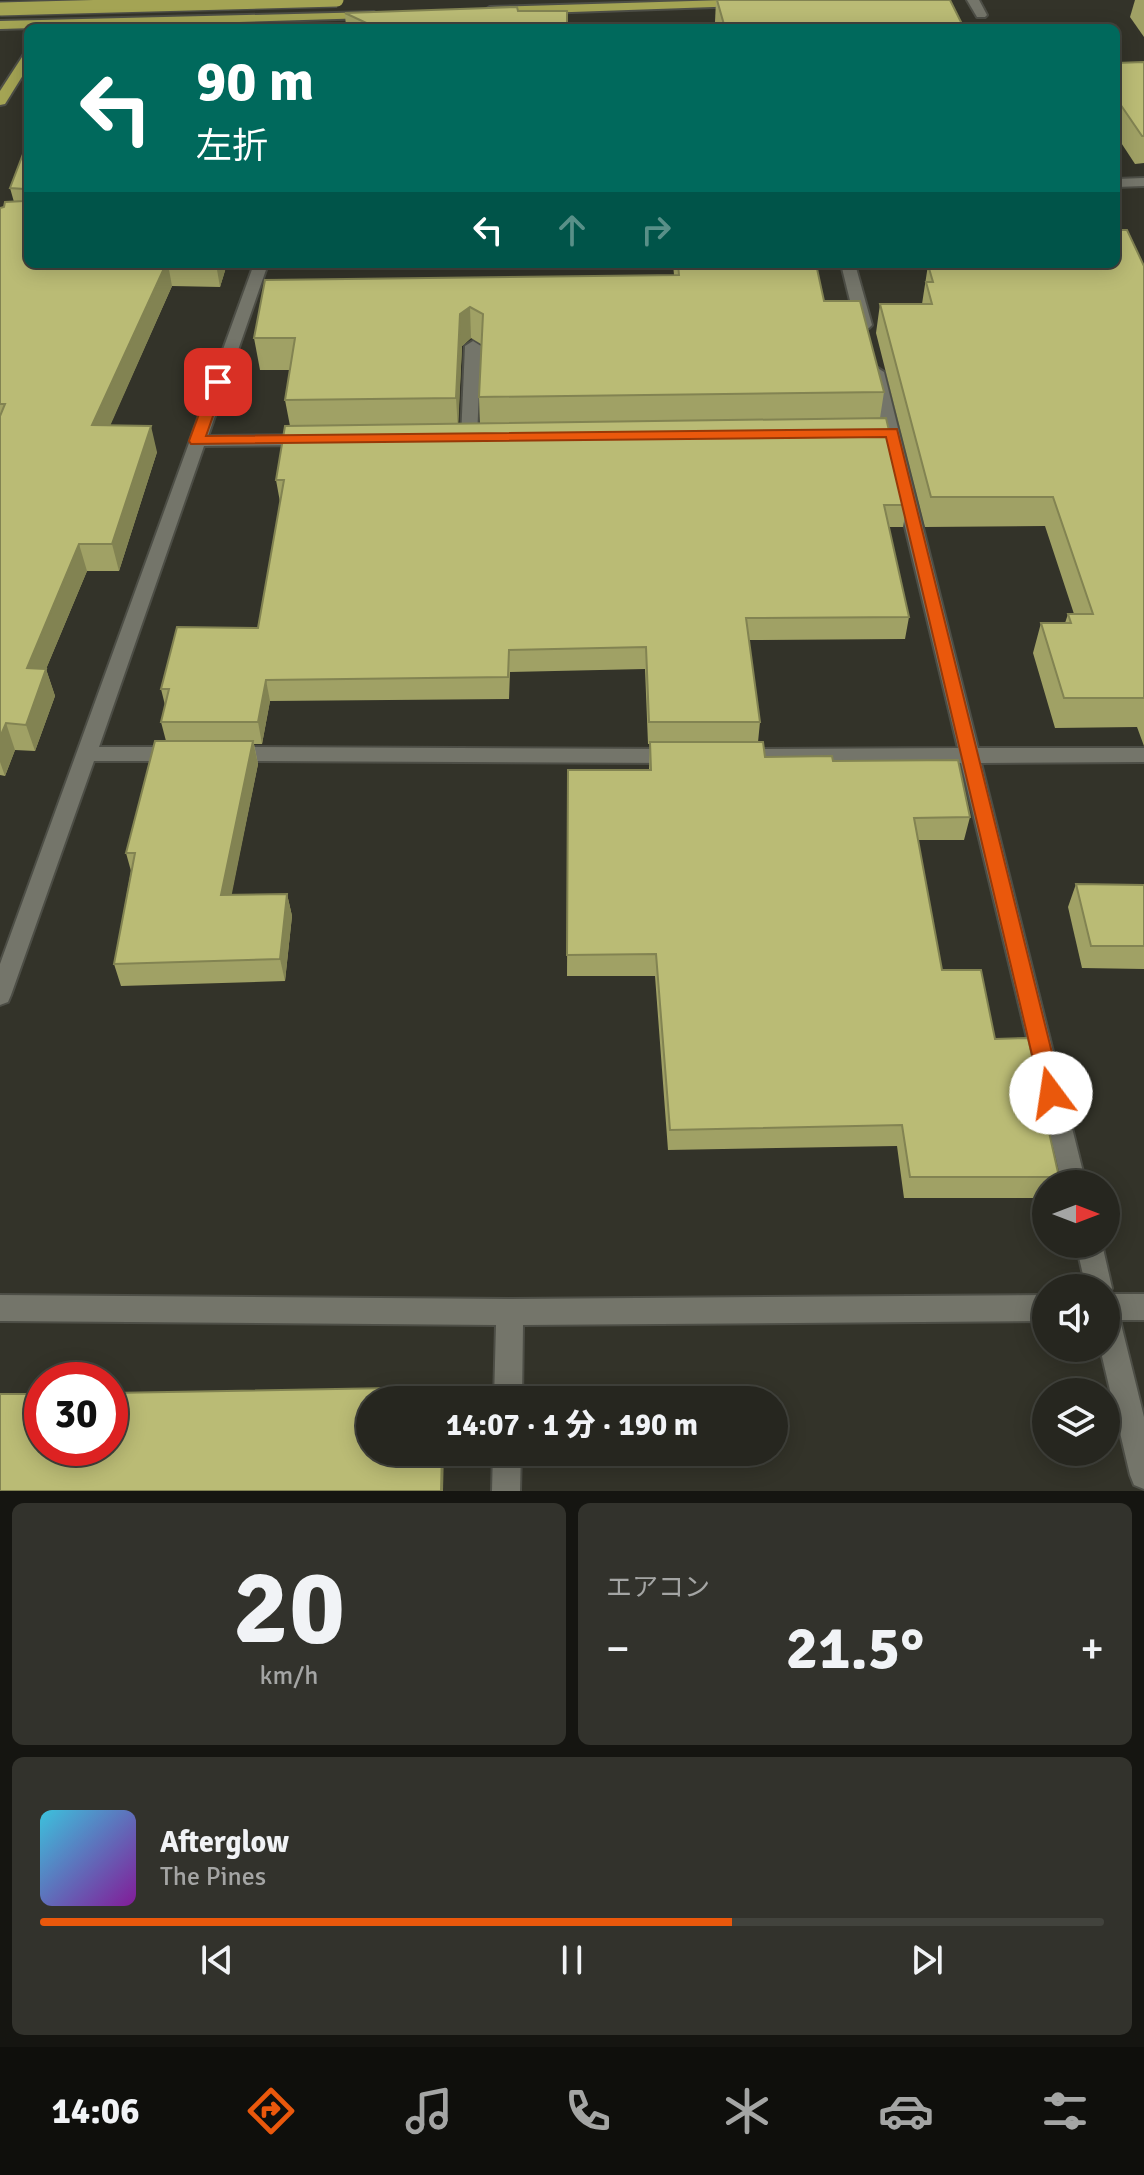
<!DOCTYPE html>
<html lang="ja">
<head>
<meta charset="utf-8">
<style>
	:root { --surface:#26261f; --page:#32322c; --text:#f1f3f6; --muted:#a4a5a4; --line:#42433d; --accent:#ea580c }
	body { margin:0; font-family:Signika,"Noto Sans JP",sans-serif; background:var(--page); color:var(--text); height:100vh; display:flex; flex-direction:column; font-size:30px; white-space:nowrap }
	* { box-sizing:border-box; margin:0 }
	p { font-size:26px; color:var(--muted) }
	.icon { flex:none; width:44px; height:44px; fill:none; stroke:currentColor; stroke-width:2; stroke-linecap:round; stroke-linejoin:round }
	.map { position:relative; height:1491px; overflow:hidden }
	.sheet { display:flex; flex-direction:column; gap:12px; padding:12px; background:#151511; flex:1 }
	.sheet>* { flex:none }
	.banner { position:absolute; left:24px; top:24px; width:1096px; height:244px; border-radius:12px; box-shadow:0 4px 20px #0003,0 0 0 2px var(--line); background:#00695c; color:#fff; overflow:hidden }
	.needle { width:52px; rotate:90deg }
	.fabs { position:absolute; left:1032px; top:1170px; display:grid; gap:16px }
	.fabs a { display:grid; place-items:center; width:88px; height:88px; border-radius:50%; background:var(--surface); box-shadow:0 4px 20px #0003,0 0 0 2px var(--line); font-size:40px }
	.speed { position:absolute; left:24px; top:1362px; display:flex; gap:16px; font-size:40px; font-weight:700; text-align:center }
	.speed>* { display:grid; place-content:center; width:104px; height:104px; border-radius:50%; background:var(--surface); box-shadow:0 4px 20px #0003,0 0 0 2px var(--line); line-height:1 }
	.speed .limit { border:12px solid #d22; background:#fff; color:#111 }
	.pin { position:absolute; display:grid; place-items:center; width:68px; height:68px; color:#fff; margin:-34px; border-radius:16px; box-shadow:0 4px 12px #0006 }
	.me { position:absolute; width:88px; margin:-44px; rotate:346deg; stroke-linejoin:round; filter:drop-shadow(0 0 6px #0008) }
	.turn { display:flex; align-items:center; gap:28px; height:168px; padding:0 40px; font-size:36px }
	.turn .icon { width:104px; height:104px; stroke-width:2.5 }
	.turn b { display:block; font-size:56px; line-height:68px }
	.lanes { display:flex; align-items:center; height:76px; padding:0 40px; background:#0003; justify-content:center; gap:40px; direction:ltr }
	.lanes .off { opacity:.35 }
	.big { font-size:60px; font-weight:800; line-height:1.1 }
	.sheet .widget { flex:1; display:flex; flex-direction:column; justify-content:center; gap:12px; min-width:0; padding:0 28px; border-radius:12px; background:var(--page) }
	.sheet .dial { align-items:center; gap:0 }
	.dial b { font-size:104px; line-height:1 }
	.song { display:flex; align-items:center; gap:24px }
	.cover { width:96px; height:96px; border-radius:12px; background:linear-gradient(135deg,hsl(190 70% 55%),hsl(290 70% 35%)) }
	.played { height:8px; border-radius:4px; background:linear-gradient(90deg,var(--accent) 65%,var(--line) 65%) }
	.keys { display:flex; justify-content:space-around; direction:ltr }
	.heat { display:flex; justify-content:space-between; align-items:center; font-size:44px; direction:ltr }
	.sheet .tiles { flex:1; display:grid; gap:12px; grid-template-columns:1fr 1fr }
	.widget:last-child { grid-column:span 2 }
	.trip { position:absolute; left:356px; top:1386px; width:432px; height:80px; border-radius:40px; background:var(--surface); box-shadow:0 4px 20px #0003,0 0 0 2px var(--line); font-weight:800; line-height:80px; text-align:center }
	.dock { display:flex; height:128px; justify-content:space-around; align-items:center; background:#0f0f0c; color:var(--muted) }
	.dock .icon { width:56px; height:56px }
	.dock .on { color:var(--accent) }
	.dock b { font-size:36px; color:var(--text) }
	.map>svg:first-child { display:block }
	.lines { fill:none; stroke-linecap:round; stroke-linejoin:round }
	.minor-casing { stroke:#4d4e46; stroke-width:4 }
	.major-casing { stroke:#4d4e46; stroke-width:4 }
	.minor { fill:#74756a; fill-rule:evenodd }
	.major { fill:#a4a454; fill-rule:evenodd }
	.major-bridge-casing { stroke:#4d4e46; stroke-width:16; stroke-linecap:butt }
	.major-bridge { stroke:#a4a454; stroke-width:13 }
	.wall { fill:#a0a165; fill-rule:evenodd }
	.shaded-wall { fill:#828352 }
	.building { fill:#babb75; stroke:#828352; stroke-width:2 }
	.route { fill:#ea580c; stroke:#983908; stroke-width:2 }
</style>
</head>
<body>
<div class="map">
<svg width="1144" height="1491" viewBox="0 0 1144 1491">
	<rect width="100%" height="100%" fill="#333329"/>
	<g class="lines">
		<!-- minor casing -->
		<g class="minor-casing">
			<g id="minor">
				<polygon points="967,0 979,0 987,15 985,17 977,17"/>
				<polygon points="1144,178 1144,186 1116,187 1116,179"/>
				<polygon points="254,264 268,264 208,436 308,435 316,440 308,445 204,446 99,747 176,747 183,749 186,754 183,759 176,761 94,761 11,995 8,1002 0,1005 0,964"/>
				<polygon points="841,264 855,264 872,325 869,328 864,330 856,325"/>
				<polygon points="473,341 481,346 477,437 469,442 461,437 465,346"/>
				<polygon points="876,367 884,372 978,748 1144,748 1144,762 981,763 1086,1184 1062,1184 961,763 740,763 733,761 730,756 733,751 740,749 958,748 868,372"/>
				<polygon points="228,747 676,749 683,751 686,756 683,761 676,763 228,761 221,759 218,754 221,749"/>
				<polygon points="1076,1244 1102,1244 1112,1288 1109,1294 1144,1294 1144,1320 1120,1320 1144,1417 1144,1489 1134,1485 1130,1475 1100,1348 1106,1348 1106,1288 1086,1288"/>
				<polygon points="0,1295 510,1299 1046,1295 1046,1321 523,1325 522,1400 494,1400 496,1325 0,1321"/>
				<polygon points="493,1452 521,1452 520,1491 492,1491"/>
			</g>
		</g>
		<!-- major casing -->
		<g class="major-casing">
			<g id="major">
				<polygon points="726,0 744,0 748,3 742,6 490,15 484,11 490,7"/>
				<polygon points="374,12 374,16 370,18 0,29 0,21"/>
				<polygon points="28,53 28,67 5,104 0,105 0,91 24,54"/>
			</g>
		</g>
		<!-- minor -->
		<use href="#minor" class="minor"/>
		<!-- major -->
		<use href="#major" class="major"/>
		<!-- major-bridge casing -->
		<g class="major-bridge-casing">
			<polyline id="major-bridge" points="0,9 337,0"/>
		</g>
		<!-- major-bridge -->
		<use href="#major-bridge" class="major-bridge"/>
	</g>
	<!-- wall -->
	<g class="wall">
		<polygon points="716,0 950,0 964,28 716,28 715,22"/>
		<polygon points="1135,0 1144,0 1144,37 1130,17"/>
		<polygon points="518,11 567,28 346,28 345,13"/>
		<polygon points="1144,62 1144,163 1135,164 1116,135 1116,63"/>
		<polygon points="28,141 28,264 227,264 220,287 172,286 110,425 157,452 119,571 87,571 46,669 55,696 35,751 15,750 5,776 0,775 0,208 14,202 10,188"/>
		<path d="M673 264H816L824 301 884 392 880 418 907 505 903 527H889L909 617 905 639 749 640 760 722 758 742 765 757 833 761 970 817 964 840H918L942 970 995 1039 1059 1177 1056 1184H1046V1198H904L897 1146 668 1150 655 976H567L568 770H649L650 744H648L645 669 510 672 509 699 270 701 262 744H254L258 764 231 895 287 894 292 916 285 981 121 986 114 964 131 871 126 853 166 741 161 722 165 705 161 689 258 628 280 502 276 480 290 426 285 400 290 370H260L254 338 674 275ZM471 338 481 344 479 397 480 424H458L462 346Z"/>
		<polygon points="952,264 1116,264 1144,266 1144,746 1137,727 1055,728 1033,653 1041,623 1065,623 1068,614 1074,614 1045,526 925,527 876,333 880,304 922,304 928,265"/>
		<polygon points="1076,884 1144,885 1144,969 1082,968 1068,907"/>
	</g>
	<!-- shaded-wall -->
	<g class="shaded-wall">
		<polygon points="166,264 168,264 172,286 99,451 92,425"/>
		<polygon points="216,264 227,264 220,287"/>
		<polygon points="470,307 471,338 462,346 458,430 456,398 460,314"/>
		<polygon points="151,426 157,452 119,571 112,544"/>
		<polygon points="79,544 87,571 46,669 55,696 35,751 26,725 27,668"/>
		<polygon points="266,680 270,701 262,744 258,722"/>
		<polygon points="6,723 15,750 5,776 0,762 0,737"/>
		<polygon points="253,741 258,764 227,918 221,895"/>
		<polygon points="287,894 292,916 285,981 280,959"/>
		<polygon points="442,1452 444,1452 443,1491 441,1491"/>
	</g>
	<!-- building -->
	<g class="building">
		<polygon points="717,0 950,0 964,28 725,28"/>
		<polygon points="517,7 518,11 567,11 567,28 377,28 345,13"/>
		<polygon points="1144,62 1144,136 1142,136 1116,98 1116,63"/>
		<polygon points="28,141 28,264 166,264 92,425 151,426 112,544 79,544 27,668 46,669 26,725 6,723 0,737 0,416 5,404 0,404 0,208 4,207 5,202 24,201 24,189 10,188"/>
		<polygon points="1116,230 1127,230 1144,266 1144,698 1064,698 1041,623 1071,623 1068,614 1093,614 1053,497 931,497 880,304 932,304 926,282 933,282 928,265 1116,264"/>
		<polygon points="678,264 816,264 824,301 860,301 884,392 479,397 483,314 470,307 460,314 456,398 285,400 295,338 254,338 265,280 679,275"/>
		<polygon points="886,418 907,505 884,505 909,617 746,618 760,722 649,722 646,647 509,650 508,677 266,680 258,722 161,722 169,689 161,689 177,627 258,628 284,480 276,480 285,426"/>
		<polygon points="155,741 253,741 221,895 287,894 280,959 114,964 135,853 126,853"/>
		<polygon points="650,742 763,742 765,757 832,756 833,761 958,760 970,817 914,818 942,970 981,970 995,1039 1028,1038 1059,1177 910,1177 902,1125 670,1130 656,954 567,955 568,770 651,770"/>
		<polygon points="1076,884 1144,885 1144,946 1091,946"/>
		<polygon points="445,1387 444,1400 370,1400 370,1452 442,1452 441,1491 0,1491 0,1394 42,1394 42,1448 110,1448 110,1393"/>
	</g>
	<!-- route -->
	<polygon class="route" points="218,378 225,382 206,436 897,429 1062,1093 1059,1099 1051,1102 1044,1099 1041,1093 886,437 191,444 189,441 211,382"/>
</svg>
<div class="fabs">
<a><svg class="needle" viewBox="-14 -14 28 28"><path d="M0-13l5 13h-10z" fill="#e53935"/><path d="M0 13l5-13h-10z" fill="#a4a5a4"/></svg></a>
<a><svg class="icon" aria-label="sound" viewBox="0 0 24 24"><path d="M4 9h4l5-4v14l-5-4H4zM17 9q2 3 0 6"/></svg></a>
<a><svg class="icon" aria-label="layers" viewBox="0 0 24 24"><path d="M12 4l9 5-9 5-9-5zM3 14l9 5 9-5"/></svg></a>
</div>
<div class="speed"><div class="limit">30</div></div>
<div class="pin" style="left:218px;top:382px;background:#d93025"><svg class="icon" aria-label="arrive" viewBox="0 0 24 24"><path d="M6 21V4h12l-3 4 3 4H6"/></svg></div>
<svg class="me" style="left:1051px;top:1093px" viewBox="-20 -20 40 40"><circle r="19" fill="#fff"/><path d="M0-13L10 11 0 6-10 11z" fill="#ea580c"/></svg>
<div class="trip">14:07 · 1 分 · 190 m</div>
<div class="banner">
<div class="turn"><svg class="icon" aria-label="left" viewBox="0 0 24 24"><path d="M17 20v-9H6M10 6l-5 5 5 5"/></svg><div><b>90 m</b>左折</div></div>
<div class="lanes"><svg class="icon" aria-label="left" viewBox="0 0 24 24"><path d="M17 20v-9H6M10 6l-5 5 5 5"/></svg><svg class="icon off" aria-label="ahead" viewBox="0 0 24 24"><path d="M12 20V5M6 11l6-6 6 6"/></svg><svg class="icon off" aria-label="right" viewBox="0 0 24 24"><path d="M7 20v-9h11M14 6l5 5-5 5"/></svg></div>
</div>
</div>
<section class="sheet">
<div class="tiles">
<div class="widget dial"><b>20</b><p>km/h</p></div>
<div class="widget"><p>エアコン</p>
<div class="heat"><a>−</a><b class="big">21.5°</b><a>+</a></div>
</div>
<div class="widget">
<div class="song"><i class="cover"></i><div><b>Afterglow</b><p>The Pines</p></div></div>
<div class="played"></div>
<div class="keys"><svg class="icon" aria-label="previous" viewBox="0 0 24 24"><path d="M18 5L8 12l10 7zM5 5v14"/></svg><svg class="icon" aria-label="pause" viewBox="0 0 24 24"><path d="M8 5v14M16 5v14"/></svg><svg class="icon" aria-label="next" viewBox="0 0 24 24"><path d="M6 5l10 7-10 7zM19 5v14"/></svg></div>
</div>
</div>
</section>
<nav class="dock">
<b>14:06</b>
<svg class="icon on" aria-label="directions" viewBox="0 0 24 24"><path d="M12 3l9 9-9 9-9-9zM9 14v-3h6M13 9l2 2-2 2"/></svg>
<svg class="icon" aria-label="music" viewBox="0 0 24 24"><path d="M9 18V5l10-2v13"/><circle cx="6" cy="18" r="3"/><circle cx="16" cy="16" r="3"/></svg>
<svg class="icon" aria-label="phone" viewBox="0 0 24 24"><path d="M5 4h4l2 5-3 2q2 4 5 5l2-3 5 2v4C11 20 4 13 5 4z"/></svg>
<svg class="icon" aria-label="climate" viewBox="0 0 24 24"><path d="M12 3v18M4 7l16 10M4 17L20 7"/></svg>
<svg class="icon" aria-label="car" viewBox="0 0 24 24"><path d="M5 17H2v-5l4-1 3-4h7l3 4 3 1v5h-3M9 17h6M6 11h13"/><circle cx="7" cy="17" r="2"/><circle cx="17" cy="17" r="2"/></svg>
<svg class="icon" aria-label="filters" viewBox="0 0 24 24"><path d="M4 7h16M4 17h16"/><circle cx="9" cy="7" r="2"/><circle cx="15" cy="17" r="2"/></svg>
</nav>
</body>
</html>
